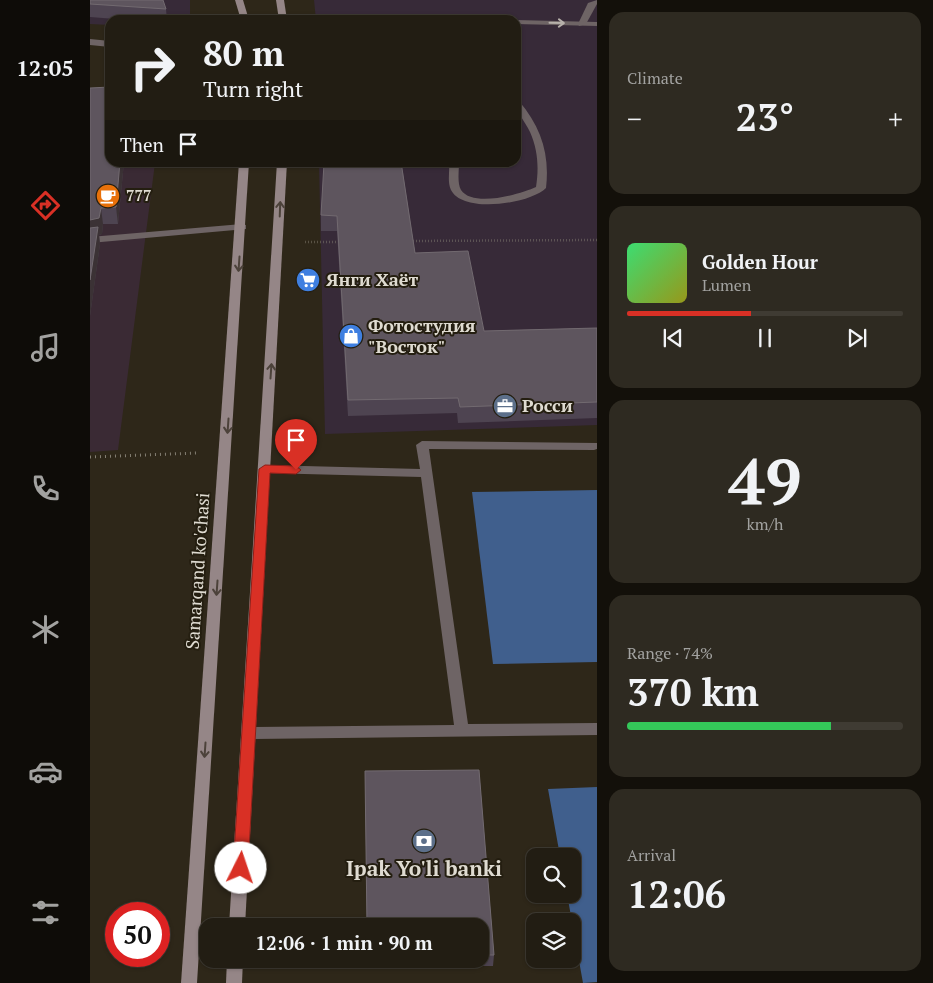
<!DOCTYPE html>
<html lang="en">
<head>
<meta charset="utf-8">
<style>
	:root { --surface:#221d13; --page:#2e2a21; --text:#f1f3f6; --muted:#a2a2a0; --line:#3f3b33; --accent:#d93025 }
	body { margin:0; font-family:"PT Serif",serif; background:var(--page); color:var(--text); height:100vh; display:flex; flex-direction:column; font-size:19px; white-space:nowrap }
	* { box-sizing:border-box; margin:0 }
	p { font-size:16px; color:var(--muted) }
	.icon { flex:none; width:28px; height:28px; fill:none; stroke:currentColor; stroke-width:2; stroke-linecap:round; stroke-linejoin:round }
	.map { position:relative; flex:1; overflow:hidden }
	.side { display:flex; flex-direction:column; gap:12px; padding:12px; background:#13100a; width:336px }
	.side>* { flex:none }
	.banner { position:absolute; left:15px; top:15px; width:416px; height:152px; border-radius:15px; box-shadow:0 1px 4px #0004,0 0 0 1px var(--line); background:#221d13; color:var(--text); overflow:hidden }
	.tools { position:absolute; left:436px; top:848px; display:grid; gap:10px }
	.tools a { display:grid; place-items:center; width:55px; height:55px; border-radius:10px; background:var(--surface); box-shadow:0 1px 4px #0004,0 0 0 1px var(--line); font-size:25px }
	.speed { position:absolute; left:15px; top:902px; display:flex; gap:10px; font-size:25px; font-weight:700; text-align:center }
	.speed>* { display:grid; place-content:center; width:65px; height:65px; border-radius:50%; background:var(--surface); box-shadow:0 1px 4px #0004,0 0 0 1px var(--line); line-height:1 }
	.speed .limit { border:8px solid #d22; background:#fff; color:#111 }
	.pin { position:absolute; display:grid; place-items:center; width:42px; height:42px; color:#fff; margin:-51px -21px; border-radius:50% 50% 50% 0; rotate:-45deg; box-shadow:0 0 5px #0007 }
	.pin .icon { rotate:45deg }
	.me { position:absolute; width:55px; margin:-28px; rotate:4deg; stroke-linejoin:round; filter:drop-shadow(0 0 4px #0008) }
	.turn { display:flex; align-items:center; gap:18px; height:105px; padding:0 15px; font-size:22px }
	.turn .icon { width:65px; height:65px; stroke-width:2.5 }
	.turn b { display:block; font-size:35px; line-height:42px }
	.then { display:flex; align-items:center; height:48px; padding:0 15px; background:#0003; gap:10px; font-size:19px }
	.big { font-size:38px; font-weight:700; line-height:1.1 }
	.side .card { flex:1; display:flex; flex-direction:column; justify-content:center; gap:8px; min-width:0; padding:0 18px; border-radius:15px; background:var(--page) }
	.side .dial { align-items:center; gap:0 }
	.dial b { font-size:65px; line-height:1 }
	.song { display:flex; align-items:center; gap:15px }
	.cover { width:60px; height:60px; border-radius:8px; background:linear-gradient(135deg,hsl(140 70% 55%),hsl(60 70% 35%)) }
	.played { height:5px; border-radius:2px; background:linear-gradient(90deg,var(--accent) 45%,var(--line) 45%) }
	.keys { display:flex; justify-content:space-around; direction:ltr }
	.heat { display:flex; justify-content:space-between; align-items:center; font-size:28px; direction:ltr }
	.charge { height:8px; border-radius:4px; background:linear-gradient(90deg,#34c759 74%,var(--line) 0) }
	.trip { position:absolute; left:109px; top:918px; width:290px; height:50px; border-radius:15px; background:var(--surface); box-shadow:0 1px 4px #0004,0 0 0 1px var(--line); font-weight:700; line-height:50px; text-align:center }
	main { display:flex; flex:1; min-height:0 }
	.menu { display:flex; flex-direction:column; width:90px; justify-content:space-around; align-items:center; background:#0e0c08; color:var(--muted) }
	.menu .icon { width:35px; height:35px }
	.menu .current { color:var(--accent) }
	.menu b { font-size:22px; color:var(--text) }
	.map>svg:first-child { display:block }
	.commercial { fill:#372a38 }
	.industrial { fill:#3a2a34 }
	.water { fill:#405f8d }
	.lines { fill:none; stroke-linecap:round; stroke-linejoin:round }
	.path-far1 { stroke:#847f73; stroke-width:2.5; stroke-dasharray:0.5 2.5; stroke-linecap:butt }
	.path { stroke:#847f73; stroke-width:3; stroke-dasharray:1 4; stroke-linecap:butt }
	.service { fill:#6e6465; fill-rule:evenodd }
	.minor { fill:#6e6465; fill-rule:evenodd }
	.secondary { fill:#958687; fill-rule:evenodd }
	.wall { fill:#4e4451 }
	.shaded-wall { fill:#3b3235 }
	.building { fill:#5e555e; stroke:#726a70 }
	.oneway { stroke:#b7b1ab }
	.oneway2 { stroke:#4c423a }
	.route { fill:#d93025; stroke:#8d1f18 }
	.labels { text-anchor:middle; stroke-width:4; stroke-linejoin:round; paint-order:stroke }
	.far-poi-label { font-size:15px; font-weight:bold; fill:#dfdbd1; stroke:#241e10; text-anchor:start }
	.poi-label { font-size:18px; font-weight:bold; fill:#dfdbd1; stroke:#241e10; text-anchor:start }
	.street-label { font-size:18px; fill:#dfdbd1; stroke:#241e10 }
	.near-poi-label { font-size:21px; font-weight:bold; fill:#dfdbd1; stroke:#241e10 }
</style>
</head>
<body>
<main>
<nav class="menu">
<b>12:05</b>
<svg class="icon current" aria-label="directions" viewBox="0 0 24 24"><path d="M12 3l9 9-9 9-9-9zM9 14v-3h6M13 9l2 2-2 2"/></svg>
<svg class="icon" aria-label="music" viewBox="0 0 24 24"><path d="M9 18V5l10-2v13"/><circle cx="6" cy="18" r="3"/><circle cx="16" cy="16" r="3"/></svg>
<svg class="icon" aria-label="phone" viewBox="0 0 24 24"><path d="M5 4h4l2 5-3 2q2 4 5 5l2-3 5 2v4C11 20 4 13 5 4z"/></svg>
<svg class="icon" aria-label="climate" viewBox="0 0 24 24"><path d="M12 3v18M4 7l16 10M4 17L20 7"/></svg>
<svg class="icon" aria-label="car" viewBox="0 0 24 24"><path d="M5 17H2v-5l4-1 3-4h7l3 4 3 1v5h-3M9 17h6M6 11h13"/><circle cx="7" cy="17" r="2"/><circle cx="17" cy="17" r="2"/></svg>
<svg class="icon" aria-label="filters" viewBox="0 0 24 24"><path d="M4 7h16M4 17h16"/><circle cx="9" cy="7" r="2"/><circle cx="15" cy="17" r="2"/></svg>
</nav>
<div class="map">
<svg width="507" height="983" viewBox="0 0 507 983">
	<rect width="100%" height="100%" fill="#2e2719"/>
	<!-- commercial -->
	<g class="commercial">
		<polygon points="0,0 100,0 100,20 20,20 20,25 0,24"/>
		<polygon points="224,0 507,0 507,425 235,434 229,163 426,162 426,20 226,20"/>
	</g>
	<!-- industrial -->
	<polygon class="industrial" points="0,106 20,162 65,163 28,450 0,452"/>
	<!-- water -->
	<g class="water">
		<polygon points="507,490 507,662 403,664 382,492"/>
		<polygon points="507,787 507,982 493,983 477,894 482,894 482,856 470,856 458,789"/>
	</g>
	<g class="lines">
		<!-- path-far1 -->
		<g class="path-far1">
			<polyline points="320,241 507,240"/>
			<polyline points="215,242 251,242"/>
		</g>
		<!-- path -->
		<polyline class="path" points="0,457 108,453"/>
		<!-- service -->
		<g class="service">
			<polygon points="507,0 507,4 496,24 489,26 488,24 498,3"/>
			<path d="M426 100 429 101C451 127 460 154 456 188 440 204 373 214 361 190 357 182 360 171 359 162H369C369 171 367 183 371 190 383 208 431 194 446 187 449 168 448 150 440 132 435 121 426 113 426 100Z"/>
			<polygon points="152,224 156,225 156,229 0,243 0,237"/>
			<polygon points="332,441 507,443 507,449 504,450 339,449 378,724 507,723 507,735 159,739 154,737 152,733 154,729 159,727 364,725 331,477 175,473 169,469 175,465 330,469 326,445"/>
		</g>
		<!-- minor -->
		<g class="minor">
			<polygon points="424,20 426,20 507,22 507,26 426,24 426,20"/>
			<polygon points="0,39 20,41 20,47 0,45"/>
		</g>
		<!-- secondary -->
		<g class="secondary">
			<polygon points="145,0 153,0 159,20 151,20"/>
			<polygon points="186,0 194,0 197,20 189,20"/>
			<polygon points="149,162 159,162 107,983 91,983"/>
			<polygon points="187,162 197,162 155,926 139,926"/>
			<polygon points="137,959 153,959 152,983 136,983"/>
		</g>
	</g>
	<!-- wall -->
	<g class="wall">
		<polygon points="0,0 76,9 77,20 38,20 0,17"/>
		<polygon points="0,88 20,162 34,162 28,224 13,224 12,234 9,235 10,244 0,316"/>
		<polygon points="252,162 319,162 319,166 312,166 325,253 394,331 507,328 507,418 368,423 367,413 258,416 247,231 231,231 231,215"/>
		<polygon points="389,770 404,955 403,966 277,966 277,959 390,959 390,926 277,926 275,771"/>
	</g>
	<!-- shaded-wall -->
	<g class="shaded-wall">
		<polygon points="30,162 34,162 28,224 26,207"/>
		<polygon points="11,208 13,224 12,234 9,235 10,244 0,316 0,220"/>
	</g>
	<!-- building -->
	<g class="building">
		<polygon points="0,0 73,0 76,9 0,4"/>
		<polygon points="20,87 20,162 30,162 26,207 11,208 9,218 0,220 0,88"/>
		<polygon points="253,162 311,162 325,253 378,251 394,331 507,328 507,402 370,407 368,398 258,400 247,216 231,215 234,163 253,163"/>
		<polygon points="8,227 0,280 0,228"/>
		<polygon points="389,770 404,955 390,955 390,926 277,926 275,771"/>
	</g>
	<!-- one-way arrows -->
	<defs><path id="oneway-shaft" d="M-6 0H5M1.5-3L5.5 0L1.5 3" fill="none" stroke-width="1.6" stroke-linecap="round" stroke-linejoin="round" transform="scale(1.25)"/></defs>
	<use class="oneway" href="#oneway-shaft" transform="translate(467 23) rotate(1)"/>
	<g class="oneway2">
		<use href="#oneway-shaft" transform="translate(190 209) rotate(-88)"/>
		<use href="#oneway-shaft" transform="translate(149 264) rotate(94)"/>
		<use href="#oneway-shaft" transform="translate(181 371) rotate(-86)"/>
		<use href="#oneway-shaft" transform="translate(138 426) rotate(94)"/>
		<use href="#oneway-shaft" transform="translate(127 588) rotate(94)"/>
		<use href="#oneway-shaft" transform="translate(115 750) rotate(94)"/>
	</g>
	<!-- route -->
	<polygon class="route" points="175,465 206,466 211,470 206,474 180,473 158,868 156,873 151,875 145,873 143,868 169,469"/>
	<!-- icons -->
	<defs>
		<g id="cafe-disc" transform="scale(1.25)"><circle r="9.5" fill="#e8710a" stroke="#241e10"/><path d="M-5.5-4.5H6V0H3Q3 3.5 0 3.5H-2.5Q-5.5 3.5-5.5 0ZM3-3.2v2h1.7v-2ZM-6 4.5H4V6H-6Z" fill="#fff"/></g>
		<g id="supermarket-disc" transform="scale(1.25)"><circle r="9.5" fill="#3f7fe0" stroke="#241e10"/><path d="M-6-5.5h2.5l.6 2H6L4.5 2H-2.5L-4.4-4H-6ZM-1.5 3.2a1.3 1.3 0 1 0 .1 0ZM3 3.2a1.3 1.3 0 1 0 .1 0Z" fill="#fff"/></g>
		<g id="shop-disc" transform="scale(1.25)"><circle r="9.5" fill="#3f7fe0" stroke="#241e10"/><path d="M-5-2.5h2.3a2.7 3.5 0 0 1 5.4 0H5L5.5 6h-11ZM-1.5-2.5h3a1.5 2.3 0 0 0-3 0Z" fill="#fff"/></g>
		<g id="office-disc" transform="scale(1.25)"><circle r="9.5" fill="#5c6f8a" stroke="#241e10"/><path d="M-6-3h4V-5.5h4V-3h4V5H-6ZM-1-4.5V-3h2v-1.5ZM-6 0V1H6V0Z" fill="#fff"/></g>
		<g id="bank-disc" transform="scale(1.25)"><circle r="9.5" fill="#5c6f8a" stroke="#241e10"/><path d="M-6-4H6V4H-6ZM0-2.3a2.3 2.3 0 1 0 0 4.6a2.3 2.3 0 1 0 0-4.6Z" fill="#fff"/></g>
	</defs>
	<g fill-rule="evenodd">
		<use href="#cafe-disc" x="18" y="196"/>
		<use href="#supermarket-disc" x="218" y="280"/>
		<use href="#shop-disc" x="261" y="336"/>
		<use href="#office-disc" x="415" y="406"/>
		<use href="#bank-disc" x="334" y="841"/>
	</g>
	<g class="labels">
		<!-- far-poi labels -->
		<g class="far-poi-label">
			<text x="36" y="201">777</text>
		</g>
		<!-- poi labels -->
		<g class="poi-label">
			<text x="236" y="286">Янги Хаёт</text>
			<text x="278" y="332">Фотостудия<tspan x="278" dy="21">"Восток"</tspan></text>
			<text x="432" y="412">Росси</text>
		</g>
		<!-- street labels -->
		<g class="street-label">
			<text transform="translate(108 571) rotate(-86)" y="6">Samarqand ko'chasi</text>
		</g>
		<!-- near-poi labels -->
		<g class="near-poi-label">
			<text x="334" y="876">Ipak Yo'li banki</text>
		</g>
	</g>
</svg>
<div class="tools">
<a><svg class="icon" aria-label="search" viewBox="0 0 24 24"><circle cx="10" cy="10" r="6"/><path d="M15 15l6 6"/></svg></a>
<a><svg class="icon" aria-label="layers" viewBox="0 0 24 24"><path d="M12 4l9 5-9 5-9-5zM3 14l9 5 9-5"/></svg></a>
</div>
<div class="speed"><div class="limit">50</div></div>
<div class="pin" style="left:206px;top:470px;background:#d93025"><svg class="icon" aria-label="arrive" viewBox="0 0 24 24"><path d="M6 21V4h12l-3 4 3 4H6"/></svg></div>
<svg class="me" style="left:151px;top:868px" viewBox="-20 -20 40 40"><circle r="19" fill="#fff"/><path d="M0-13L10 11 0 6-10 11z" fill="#d93025"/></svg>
<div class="trip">12:06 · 1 min · 90 m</div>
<div class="banner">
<div class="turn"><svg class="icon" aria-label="right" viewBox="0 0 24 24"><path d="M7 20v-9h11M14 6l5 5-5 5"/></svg><div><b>80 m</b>Turn right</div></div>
<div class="then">Then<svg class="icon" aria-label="arrive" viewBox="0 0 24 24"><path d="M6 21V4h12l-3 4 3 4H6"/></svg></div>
</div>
</div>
<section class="side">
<div class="card"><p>Climate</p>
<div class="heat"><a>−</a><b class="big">23°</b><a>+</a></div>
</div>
<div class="card">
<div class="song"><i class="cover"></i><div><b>Golden Hour</b><p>Lumen</p></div></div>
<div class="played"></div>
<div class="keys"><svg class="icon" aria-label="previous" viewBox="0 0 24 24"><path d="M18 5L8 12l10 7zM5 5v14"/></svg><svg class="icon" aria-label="pause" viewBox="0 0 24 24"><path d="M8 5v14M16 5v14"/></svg><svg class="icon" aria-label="next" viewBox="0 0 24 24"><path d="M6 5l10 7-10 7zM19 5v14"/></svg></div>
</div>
<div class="card dial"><b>49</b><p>km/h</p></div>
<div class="card"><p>Range · 74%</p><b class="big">370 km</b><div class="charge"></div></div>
<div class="card"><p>Arrival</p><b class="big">12:06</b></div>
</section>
</main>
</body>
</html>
